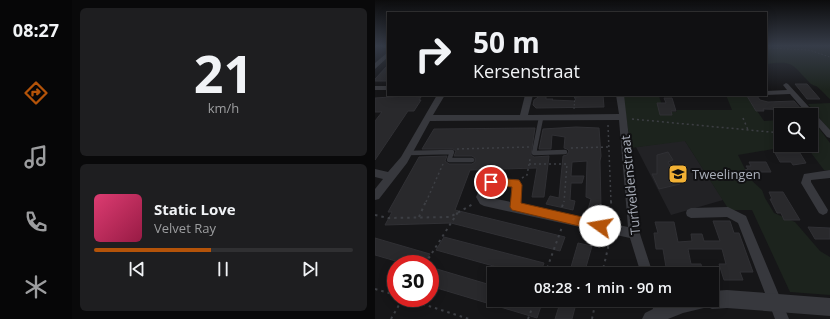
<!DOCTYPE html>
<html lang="en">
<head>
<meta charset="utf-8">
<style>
	:root { --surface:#101012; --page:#1e1e20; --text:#f1f3f6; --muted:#9c9d9f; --line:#303032; --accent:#b45309 }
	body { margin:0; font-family:"Open Sans",sans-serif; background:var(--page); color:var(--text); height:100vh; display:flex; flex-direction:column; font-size:15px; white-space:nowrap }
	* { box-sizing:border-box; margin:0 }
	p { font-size:13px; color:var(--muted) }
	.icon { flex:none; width:22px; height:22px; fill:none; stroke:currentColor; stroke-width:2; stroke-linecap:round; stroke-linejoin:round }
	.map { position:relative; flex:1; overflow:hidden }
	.details { display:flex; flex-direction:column; gap:8px; padding:8px; background:#09090a; width:303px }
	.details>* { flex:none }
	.guide { position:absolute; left:12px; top:12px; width:380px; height:84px; border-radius:0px; box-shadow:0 2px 10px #0003,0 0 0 1px var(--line); background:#101012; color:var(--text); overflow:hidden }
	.buttons { position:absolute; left:399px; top:108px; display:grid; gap:8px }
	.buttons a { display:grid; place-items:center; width:44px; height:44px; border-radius:0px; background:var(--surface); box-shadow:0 2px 10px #0003,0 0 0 1px var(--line); font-size:20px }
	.speed { position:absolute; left:12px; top:255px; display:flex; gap:8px; font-size:20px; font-weight:700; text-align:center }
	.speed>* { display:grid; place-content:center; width:52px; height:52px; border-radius:50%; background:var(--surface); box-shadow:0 2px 10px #0003,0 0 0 1px var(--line); line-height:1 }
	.speed .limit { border:6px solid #d22; background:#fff; color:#111 }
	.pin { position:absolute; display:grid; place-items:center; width:34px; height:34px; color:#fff; margin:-17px; border:2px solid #fff; border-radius:50%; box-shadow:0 1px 4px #0007 }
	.me { position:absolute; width:44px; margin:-22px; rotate:283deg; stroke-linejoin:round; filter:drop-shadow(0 0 3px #0008) }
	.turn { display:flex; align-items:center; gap:14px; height:84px; padding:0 20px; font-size:18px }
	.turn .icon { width:52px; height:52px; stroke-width:2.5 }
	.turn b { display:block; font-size:28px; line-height:34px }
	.details .card { flex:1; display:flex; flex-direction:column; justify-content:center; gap:6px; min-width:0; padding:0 14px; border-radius:6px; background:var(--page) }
	.details .dial { align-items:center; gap:0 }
	.dial b { font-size:52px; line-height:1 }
	.song { display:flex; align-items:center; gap:12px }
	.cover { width:48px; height:48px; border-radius:6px; background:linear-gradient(135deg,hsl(340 70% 55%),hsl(340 70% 35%)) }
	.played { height:4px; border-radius:2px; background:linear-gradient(90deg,var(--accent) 45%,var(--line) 45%) }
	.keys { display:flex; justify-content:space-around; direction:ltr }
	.trip { position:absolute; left:112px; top:267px; width:232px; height:40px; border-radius:0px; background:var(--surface); box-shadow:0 2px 10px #0003,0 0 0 1px var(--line); font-weight:600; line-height:40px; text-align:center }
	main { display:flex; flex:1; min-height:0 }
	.tab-bar { display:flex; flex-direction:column; width:72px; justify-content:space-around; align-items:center; background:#060607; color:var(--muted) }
	.tab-bar .icon { width:28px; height:28px }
	.tab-bar .current { color:var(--accent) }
	.tab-bar b { font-size:18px; color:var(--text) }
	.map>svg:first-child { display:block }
	.built { fill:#222225 }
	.green { fill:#1c231d }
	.building { fill:#29292c; stroke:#303034 }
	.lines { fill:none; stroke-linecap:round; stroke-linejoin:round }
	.path-far2 { stroke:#3d3f44; stroke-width:1; stroke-dasharray:1.5 2; stroke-linecap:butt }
	.path-far1 { stroke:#3d3f44; stroke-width:1.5; stroke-dasharray:2 3; stroke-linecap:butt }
	.path { stroke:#3d3f44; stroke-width:2; stroke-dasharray:2.5 4; stroke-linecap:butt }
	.service { stroke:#37383d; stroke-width:4.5 }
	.minor { fill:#37383d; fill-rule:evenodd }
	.tertiary { fill:#37383d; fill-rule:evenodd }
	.route { fill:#b45309; stroke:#753606 }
	.labels { text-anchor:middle; stroke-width:4; stroke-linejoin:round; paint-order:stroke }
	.poi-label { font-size:13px; fill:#a8adb8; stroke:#111113; text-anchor:start }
	.street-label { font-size:13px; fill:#a8adb8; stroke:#111113 }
</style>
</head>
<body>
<main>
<nav class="tab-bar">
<b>08:27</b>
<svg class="icon current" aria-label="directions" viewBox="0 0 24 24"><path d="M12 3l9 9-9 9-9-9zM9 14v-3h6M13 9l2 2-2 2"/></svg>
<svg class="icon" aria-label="music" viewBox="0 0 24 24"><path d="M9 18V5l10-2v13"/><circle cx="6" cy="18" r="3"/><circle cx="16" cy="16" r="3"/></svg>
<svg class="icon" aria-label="phone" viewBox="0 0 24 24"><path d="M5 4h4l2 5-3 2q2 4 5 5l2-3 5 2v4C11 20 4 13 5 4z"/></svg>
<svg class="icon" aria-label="climate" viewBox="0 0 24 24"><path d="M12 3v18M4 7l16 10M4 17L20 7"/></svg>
</nav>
<section class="details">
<div class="card dial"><b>21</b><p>km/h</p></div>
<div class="card">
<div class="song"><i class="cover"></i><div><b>Static Love</b><p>Velvet Ray</p></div></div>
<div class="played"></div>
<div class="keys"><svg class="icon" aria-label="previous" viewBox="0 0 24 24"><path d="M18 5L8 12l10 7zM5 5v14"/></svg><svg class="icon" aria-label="pause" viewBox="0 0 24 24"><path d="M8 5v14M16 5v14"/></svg><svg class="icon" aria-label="next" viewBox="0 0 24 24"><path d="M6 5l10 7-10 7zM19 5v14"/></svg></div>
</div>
</section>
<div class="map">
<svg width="455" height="319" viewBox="0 0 455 319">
	<rect width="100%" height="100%" fill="#161618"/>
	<!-- built -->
	<polygon class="built" points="304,141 310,141 348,200 296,215 261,147"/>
	<!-- green -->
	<g class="green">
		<path d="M391 46H455V99C451 96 446 89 441 86 440 86 438 85 436 84 417 66 421 60 392 64L393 67H391Z"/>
		<polygon points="351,95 371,95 389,121 406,120 406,143 400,144 398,149 363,155 375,179 387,190 390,198 399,213 420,222 445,251 455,257 455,295 415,292 377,210 354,210 310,141 256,148 248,97 284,96 289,112 301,112 302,110 357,110"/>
		<polygon points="455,103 455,131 433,104"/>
		<polygon points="436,118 455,143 455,170 449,170 431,146 425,145 436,145"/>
	</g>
	<!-- building -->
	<g class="building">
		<polygon points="13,65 13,81 0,81 0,79"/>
		<polygon points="420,84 432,84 445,99 432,99"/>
		<polygon points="166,95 171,95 171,99 178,99 177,100 200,101 201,97 228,95 229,107 161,108 158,105 159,100"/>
		<polygon points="32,96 46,97 44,100 46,100 39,111 33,111 0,160 0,121 7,112 0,112 0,98"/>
		<polygon points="372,96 382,96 385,100 393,102 419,101 427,110 388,109 389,111 381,111"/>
		<polygon points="289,98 297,98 301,111 296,111 297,115 285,115 282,103 291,103"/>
		<polygon points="201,127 224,128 226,156 225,161 226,208 220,208 220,215 212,213 216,199 211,197 212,161 197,162 196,176 209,176 207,183 196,183 195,200 200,201 198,210 171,204 175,196 184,198 188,156 192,155 194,151 192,149 189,148 190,137 177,135 176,149 164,149 168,129"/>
		<polygon points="160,128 156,155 159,157 174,156 169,197 157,197 162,168 95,170 80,210 190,237 185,251 76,223 10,225 17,212 13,212 44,157 72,156 70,161 74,164 97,164 100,162 100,158 97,156 79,156 81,151 78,149 47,149 59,129"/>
		<polygon points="293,152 298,160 293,162 305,184 284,189 277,174 282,174 282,155"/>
		<polygon points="400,153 425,153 431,163 418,165 416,162 405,162"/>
		<polygon points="374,162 391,162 396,172 383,172 385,177 374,177 370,170 373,169 371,166 376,166"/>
		<polygon points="394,192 408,192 425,220 409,220 406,213 402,213 395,199 397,199"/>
		<polygon points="338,221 355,221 359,233 364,233 378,272 365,272 368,280 349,280 344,264 351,264 347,249 313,249 316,264 326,264 328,273 292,273 288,249 281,249 279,233 283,233 280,222 299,222 303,242 317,241 316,234 327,234 329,241 345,241"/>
		<polygon points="433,227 455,228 455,239 440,239"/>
		<polygon points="69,237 138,255 169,263 165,274 147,274 61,250"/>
		<polygon points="0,238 17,243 55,254 48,264 31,264 0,255"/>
		<polygon points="203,243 217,246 209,274 194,274"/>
		<polygon points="55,267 119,286 119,300 158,300 157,303 166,306 162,318 55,286"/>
		<polygon points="186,300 202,300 197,319 180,319"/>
	</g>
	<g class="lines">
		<!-- path-far2 -->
		<g class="path-far2">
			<polyline points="391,48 434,50 455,57"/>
			<polyline points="199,109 200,95"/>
		</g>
		<!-- path-far1 -->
		<g class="path-far1">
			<polyline points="368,118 373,130"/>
			<polyline points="257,119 406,133"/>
			<polyline points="233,125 236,202"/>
			<polyline points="196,148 234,147"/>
			<polyline points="82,149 154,147"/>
			<polyline points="154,164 192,164 189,202"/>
			<polyline points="147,178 152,175 155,159"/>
			<polyline points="51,202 68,164"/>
		</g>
		<!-- path -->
		<g class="path">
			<polyline points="236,201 237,219"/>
			<polyline points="187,207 189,201"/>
			<polyline points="0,215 13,218 75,217 98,204"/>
			<polyline points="44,217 51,201"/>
			<polyline points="50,264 83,212"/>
			<polyline points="170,274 187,227"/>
			<polyline points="227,274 235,239"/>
			<polyline points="0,289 21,295"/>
			<polyline points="29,298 94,319"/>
			<polyline points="16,319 28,298"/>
			<polyline points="153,319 160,300"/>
			<polyline points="217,319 221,300"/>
		</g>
		<!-- service -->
		<g class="service">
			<polyline points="166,118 159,153 190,152"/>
			<polyline points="33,153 77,152 74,160 97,160"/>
		</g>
		<!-- minor -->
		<g class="minor">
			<polygon points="6,46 13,46 13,49 7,47"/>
			<polygon points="13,52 13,57 0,69 0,63"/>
			<polygon points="411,83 413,84 455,130 455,138 452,137 436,118 436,115 433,115 415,94 391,95 390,95 391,91 412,90 408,85"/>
			<rect x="0" y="86" width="13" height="4"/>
			<path d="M62 95H70L58 115H145L150 95H158L153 115 244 114 241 95H249L265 234 278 274H266L255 238 109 206 105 204 101 197 108 181 116 178 141 179 144 180 146 183V204L253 227 244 120 55 121 32 163 4 199 0 200V189L8 179 0 177V169L13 172 26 157ZM116 186 136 187V202L112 197 115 187Z"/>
			<polygon points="455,170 455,178 436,180 436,182 453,210 452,213 448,215 444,213 426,183 429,174"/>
			<polygon points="353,207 371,216 414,319 400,319 363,223 352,217 316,218 312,216 311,213 312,210 316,208"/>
			<polygon points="275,300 287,300 293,313 291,318 288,319 281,318"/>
		</g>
		<!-- tertiary -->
		<polygon class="tertiary" points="352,290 455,298 455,316 352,308 337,309 333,307 308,313 293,319 267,319 270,313 296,300 337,300 337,291"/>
	</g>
	<!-- sky -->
	<linearGradient id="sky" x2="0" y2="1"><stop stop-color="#0c0c0d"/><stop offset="0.51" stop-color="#363c48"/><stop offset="1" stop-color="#363c48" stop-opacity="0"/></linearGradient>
	<rect width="455" height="90" fill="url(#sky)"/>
	<!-- route -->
	<polygon class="route" points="116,178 144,180 147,185 146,203 225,221 229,222 231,226 229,230 225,231 137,210 135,207 137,187 112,185 111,182 112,179"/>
	<!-- icons -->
	<defs>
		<g id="school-square" transform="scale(1)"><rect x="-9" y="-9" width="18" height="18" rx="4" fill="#f2b134" stroke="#111113"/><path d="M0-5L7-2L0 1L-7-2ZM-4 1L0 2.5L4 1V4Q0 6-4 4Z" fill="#111"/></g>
	</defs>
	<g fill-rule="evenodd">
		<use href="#school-square" x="303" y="174"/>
	</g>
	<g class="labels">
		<!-- poi labels -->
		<g class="poi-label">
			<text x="317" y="179">Tweelingen</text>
		</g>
		<!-- street labels -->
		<g class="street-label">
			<text transform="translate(255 185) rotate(-96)" y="5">Turfveldenstraat</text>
		</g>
	</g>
</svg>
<div class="buttons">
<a><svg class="icon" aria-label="search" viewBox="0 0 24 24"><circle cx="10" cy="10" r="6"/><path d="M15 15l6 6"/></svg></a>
</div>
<div class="speed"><div class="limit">30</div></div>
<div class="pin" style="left:116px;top:182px;background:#d93025"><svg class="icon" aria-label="arrive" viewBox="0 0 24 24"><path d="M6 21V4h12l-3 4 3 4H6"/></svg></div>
<svg class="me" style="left:225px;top:226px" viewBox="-20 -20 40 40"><circle r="19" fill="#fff"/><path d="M0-13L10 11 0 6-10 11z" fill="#b45309"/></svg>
<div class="trip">08:28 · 1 min · 90 m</div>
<div class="guide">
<div class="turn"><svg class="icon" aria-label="right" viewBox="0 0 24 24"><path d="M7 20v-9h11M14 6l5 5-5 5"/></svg><div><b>50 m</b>Kersenstraat</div></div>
</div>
</div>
</main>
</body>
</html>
